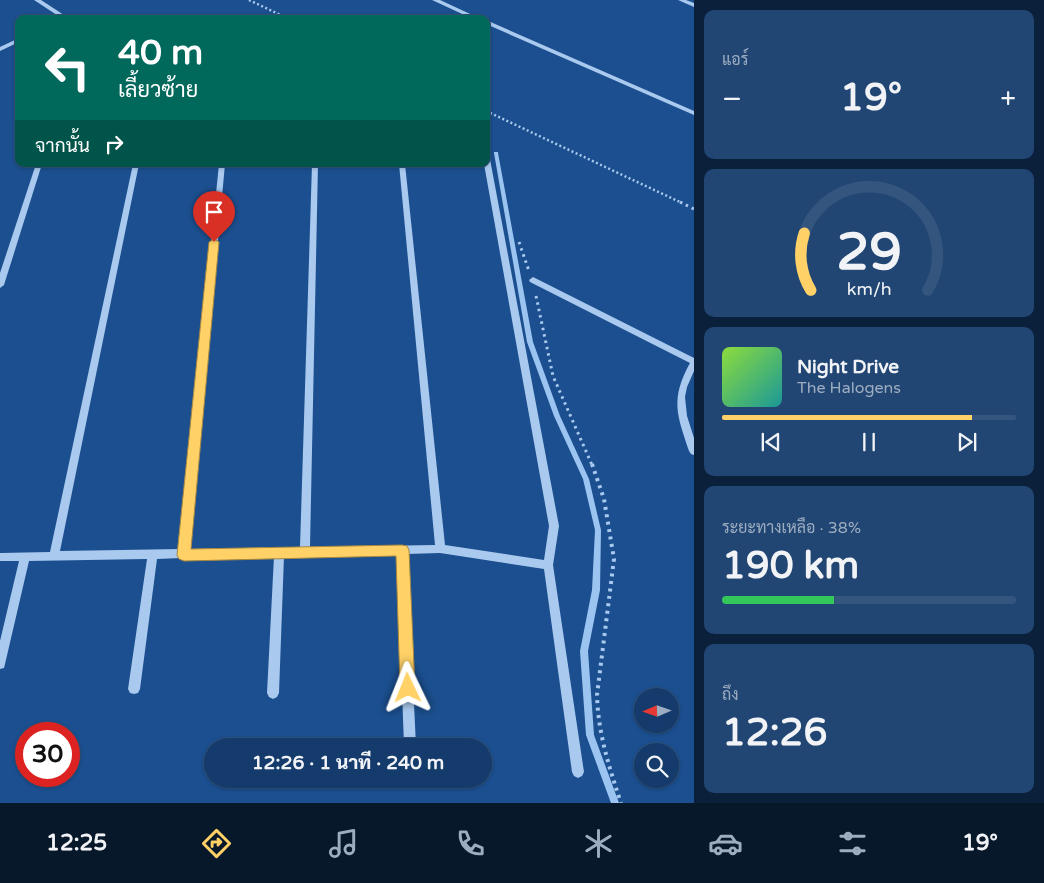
<!DOCTYPE html>
<html lang="th">
<head>
<meta charset="utf-8">
<style>
	:root { --surface:#143b6b; --page:#214673; --text:#f1f3f6; --muted:#9dadc1; --line:#33557e; --accent:#ffd166 }
	body { margin:0; font-family:"Varela Round",Sarabun,sans-serif; background:var(--page); color:var(--text); height:100vh; display:flex; flex-direction:column; font-size:19px; white-space:nowrap }
	* { box-sizing:border-box; margin:0 }
	p { font-size:16px; color:var(--muted) }
	.icon { flex:none; width:28px; height:28px; fill:none; stroke:currentColor; stroke-width:2; stroke-linecap:round; stroke-linejoin:round }
	.map { position:relative; flex:1; overflow:hidden }
	.panel { display:flex; flex-direction:column; gap:10px; padding:10px; background:#0b203b; width:350px }
	.panel>* { flex:none }
	.guide { position:absolute; left:15px; top:15px; width:475px; height:152px; border-radius:10px; box-shadow:0 1px 4px #0004,0 0 0 1px var(--line); background:#00695c; color:#fff; overflow:hidden }
	.needle { width:32px; rotate:268deg }
	.controls { position:absolute; left:634px; top:688px; display:grid; gap:10px }
	.controls a { display:grid; place-items:center; width:45px; height:45px; border-radius:50%; background:var(--surface); box-shadow:0 1px 4px #0004,0 0 0 1px var(--line); font-size:25px }
	.speed { position:absolute; left:15px; top:722px; display:flex; gap:10px; font-size:25px; font-weight:700; text-align:center }
	.speed>* { display:grid; place-content:center; width:65px; height:65px; border-radius:50%; background:var(--surface); box-shadow:0 1px 4px #0004,0 0 0 1px var(--line); line-height:1 }
	.speed .limit { border:8px solid #d22; background:#fff; color:#111 }
	.pin { position:absolute; display:grid; place-items:center; width:42px; height:42px; color:#fff; margin:-51px -21px; border-radius:50% 50% 50% 0; rotate:-45deg; box-shadow:0 0 5px #0007 }
	.pin .icon { rotate:45deg }
	.me { position:absolute; width:55px; margin:-28px; rotate:358deg; stroke-linejoin:round; filter:drop-shadow(0 0 4px #0008) }
	.turn { display:flex; align-items:center; gap:18px; height:105px; padding:0 20px; font-size:22px }
	.turn .icon { width:65px; height:65px; stroke-width:2.5 }
	.turn b { display:block; font-size:35px; line-height:42px }
	.then { display:flex; align-items:center; height:48px; padding:0 20px; background:#0003; gap:10px; font-size:19px }
	.big { font-size:38px; font-weight:800; line-height:1.1 }
	.panel .widget { flex:1; display:flex; flex-direction:column; justify-content:center; gap:8px; min-width:0; padding:0 18px; border-radius:10px; background:var(--page) }
	.panel .dial { align-items:center; gap:0 }
	.dial svg { height:130px; overflow:visible; fill:none; stroke:var(--line); stroke-width:7; stroke-linecap:round; text-anchor:middle }
	.dial text { fill:var(--text); stroke:none }
	.song { display:flex; align-items:center; gap:15px }
	.cover { width:60px; height:60px; border-radius:8px; background:linear-gradient(135deg,hsl(90 70% 55%),hsl(180 70% 35%)) }
	.played { height:5px; border-radius:2px; background:linear-gradient(90deg,var(--accent) 85%,var(--line) 85%) }
	.keys { display:flex; justify-content:space-around; direction:ltr }
	.heat { display:flex; justify-content:space-between; align-items:center; font-size:28px; direction:ltr }
	.charge { height:8px; border-radius:4px; background:linear-gradient(90deg,#34c759 38%,var(--line) 0) }
	.trip { position:absolute; left:204px; top:738px; width:288px; height:50px; border-radius:25px; background:var(--surface); box-shadow:0 1px 4px #0004,0 0 0 1px var(--line); font-weight:800; line-height:50px; text-align:center }
	.tabs { display:flex; height:80px; justify-content:space-around; align-items:center; background:#08182b; color:var(--muted) }
	.tabs .icon { width:35px; height:35px }
	.tabs .active { color:var(--accent) }
	.tabs b { font-size:22px; color:var(--text) }
	main { display:flex; flex:1; min-height:0 }
	.map>svg:first-child { display:block }
	.lines { fill:none; stroke-linecap:round; stroke-linejoin:round }
	.stream { fill:#9cc4f0; fill-rule:evenodd }
	.path-far2 { stroke:#a9c9ee; stroke-width:2.5; stroke-dasharray:2 2.5; stroke-linecap:butt }
	.path-far1 { stroke:#a9c9ee; stroke-width:3; stroke-dasharray:2.5 4; stroke-linecap:butt }
	.path { stroke:#a9c9ee; stroke-width:4; stroke-dasharray:3 4.5; stroke-linecap:butt }
	.minor { fill:#a9c9ee; fill-rule:evenodd }
	.route { fill:#ffd166; stroke:#a68842 }
</style>
</head>
<body>
<main>
<div class="map">
<svg width="694" height="803" viewBox="0 0 694 803">
	<rect width="100%" height="100%" fill="#1b4f8f"/>
	<g class="lines">
		<!-- stream -->
		<polygon class="stream" points="494,152 498,152 498,153 533,342 560,416 589,479 601,530 600,590 588,651 594,735 619,803 611,803 586,735 580,651 592,590 595,530 583,479 554,416 527,342 494,153"/>
		<!-- path-far2 -->
		<g class="path-far2">
			<polyline points="249,0 289,19"/>
			<polyline points="486,111 682,203"/>
		</g>
		<!-- path-far1 -->
		<g class="path-far1">
			<polyline points="680,202 694,209"/>
			<polyline points="519,242 529,271"/>
			<polyline points="536,296 553,376 592,465"/>
		</g>
		<!-- path -->
		<path class="path" d="M592 464 604 499 614 559 597 695C598 733 609 767 621 803"/>
		<!-- minor -->
		<g class="minor">
			<polygon points="34,0 41,0 70,19 63,19"/>
			<polygon points="432,0 440,0 481,19 473,19"/>
			<polygon points="678,0 686,0 694,3 694,7"/>
			<polygon points="486,20 694,111 694,115 486,24"/>
			<polygon points="19,38 19,42 0,51 0,47"/>
			<polygon points="486,152 489,154 559,526 553,565 584,772 582,776 578,778 574,776 572,772 544,569 440,553 407,554 416,746 404,746 397,554 309,556 305,557 301,556 284,556 279,693 277,697 273,699 269,697 267,693 274,556 188,558 184,559 181,558 157,559 140,689 138,693 134,694 130,693 128,689 147,559 29,561 5,664 4,668 0,669 0,641 19,561 0,561 0,553 50,552 133,164 139,164 60,551 180,549 219,164 225,164 190,549 300,547 312,164 318,164 310,547 435,545 399,164 405,164 445,545 544,560 549,526 484,164 486,164"/>
			<polygon points="36,164 42,164 4,285 0,288 0,273"/>
			<path d="M533 277 694 358V371L687 387 685 397 687 416 694 438V455L691 454 689 451C677 415 670 399 690 363L530 282 529 280Z"/>
		</g>
	</g>
	<!-- route -->
	<polygon class="route" points="214,239 219,242 191,549 402,545 407,546 409,550 415,688 413,693 408,695 402,693 400,688 396,556 184,561 179,559 177,555 209,242"/>
</svg>
<div class="controls">
<a><svg class="needle" viewBox="-14 -14 28 28"><path d="M0-13l5 13h-10z" fill="#e53935"/><path d="M0 13l5-13h-10z" fill="#9dadc1"/></svg></a>
<a><svg class="icon" aria-label="search" viewBox="0 0 24 24"><circle cx="10" cy="10" r="6"/><path d="M15 15l6 6"/></svg></a>
</div>
<div class="speed"><div class="limit">30</div></div>
<div class="pin" style="left:214px;top:242px;background:#d93025"><svg class="icon" aria-label="arrive" viewBox="0 0 24 24"><path d="M6 21V4h12l-3 4 3 4H6"/></svg></div>
<svg class="me" style="left:408px;top:688px" viewBox="-20 -20 40 40"><path d="M0-17L14 15 0 8-14 15z" fill="#ffd166" stroke="#fff" stroke-width="4"/></svg>
<div class="trip">12:26 · 1 นาที · 240 m</div>
<div class="guide">
<div class="turn"><svg class="icon" aria-label="left" viewBox="0 0 24 24"><path d="M17 20v-9H6M10 6l-5 5 5 5"/></svg><div><b>40 m</b>เลี้ยวซ้าย</div></div>
<div class="then">จากนั้น<svg class="icon" aria-label="right" viewBox="0 0 24 24"><path d="M7 20v-9h11M14 6l5 5-5 5"/></svg></div>
</div>
</div>
<section class="panel">
<div class="widget"><p>แอร์</p>
<div class="heat"><a>−</a><b class="big">19°</b><a>+</a></div>
</div>
<div class="widget dial"><svg viewBox="0 0 100 80">
<path d="M14 69A42 42 0 1 1 86 69"/>
<path d="M14 69A42 42 0 0 1 10 34" stroke="#ffd166"/>
<text x="50" y="56" font-size="32" font-weight="700">29</text>
<text x="50" y="72" font-size="11">km/h</text>
</svg></div>
<div class="widget">
<div class="song"><i class="cover"></i><div><b>Night Drive</b><p>The Halogens</p></div></div>
<div class="played"></div>
<div class="keys"><svg class="icon" aria-label="previous" viewBox="0 0 24 24"><path d="M18 5L8 12l10 7zM5 5v14"/></svg><svg class="icon" aria-label="pause" viewBox="0 0 24 24"><path d="M8 5v14M16 5v14"/></svg><svg class="icon" aria-label="next" viewBox="0 0 24 24"><path d="M6 5l10 7-10 7zM19 5v14"/></svg></div>
</div>
<div class="widget"><p>ระยะทางเหลือ · 38%</p><b class="big">190 km</b><div class="charge"></div></div>
<div class="widget"><p>ถึง</p><b class="big">12:26</b></div>
</section>
</main>
<nav class="tabs">
<b>12:25</b>
<svg class="icon active" aria-label="directions" viewBox="0 0 24 24"><path d="M12 3l9 9-9 9-9-9zM9 14v-3h6M13 9l2 2-2 2"/></svg>
<svg class="icon" aria-label="music" viewBox="0 0 24 24"><path d="M9 18V5l10-2v13"/><circle cx="6" cy="18" r="3"/><circle cx="16" cy="16" r="3"/></svg>
<svg class="icon" aria-label="phone" viewBox="0 0 24 24"><path d="M5 4h4l2 5-3 2q2 4 5 5l2-3 5 2v4C11 20 4 13 5 4z"/></svg>
<svg class="icon" aria-label="climate" viewBox="0 0 24 24"><path d="M12 3v18M4 7l16 10M4 17L20 7"/></svg>
<svg class="icon" aria-label="car" viewBox="0 0 24 24"><path d="M5 17H2v-5l4-1 3-4h7l3 4 3 1v5h-3M9 17h6M6 11h13"/><circle cx="7" cy="17" r="2"/><circle cx="17" cy="17" r="2"/></svg>
<svg class="icon" aria-label="filters" viewBox="0 0 24 24"><path d="M4 7h16M4 17h16"/><circle cx="9" cy="7" r="2"/><circle cx="15" cy="17" r="2"/></svg>
<b>19°</b>
</nav>
</body>
</html>
